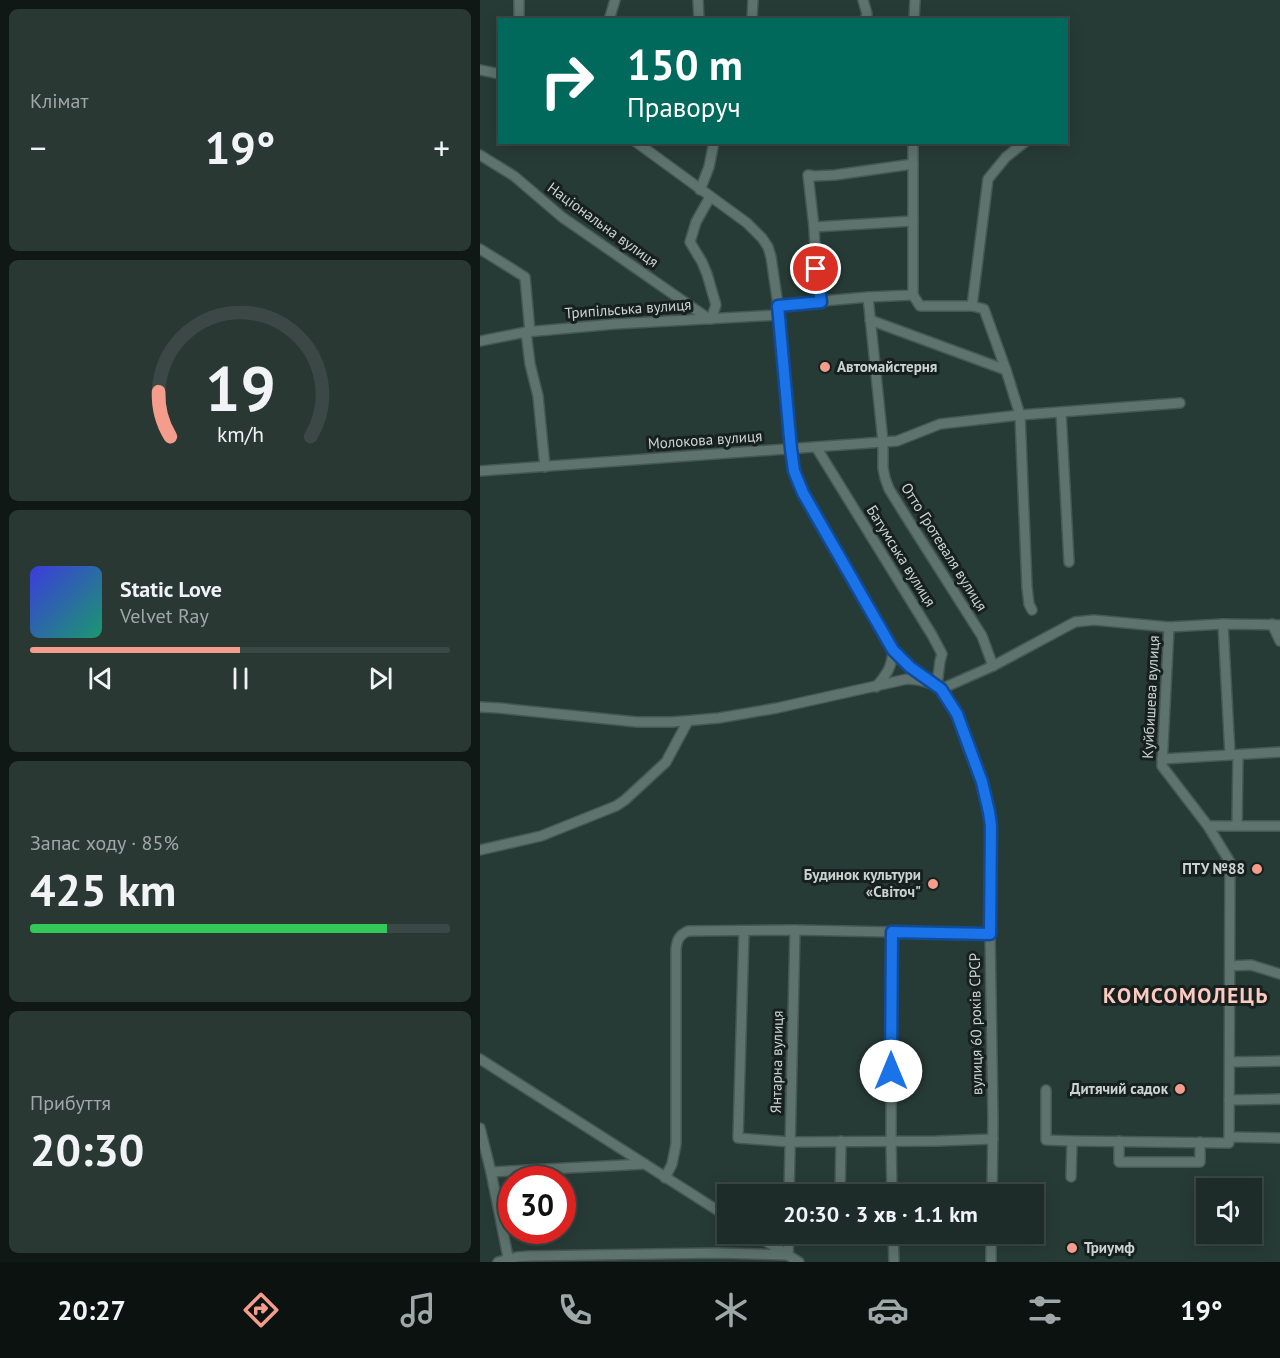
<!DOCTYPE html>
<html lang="uk">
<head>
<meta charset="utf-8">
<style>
	:root { --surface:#1d2c28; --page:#2a3834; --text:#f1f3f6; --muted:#a0a7a8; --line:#3b4845; --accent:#f49d8c }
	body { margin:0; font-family:"PT Sans",sans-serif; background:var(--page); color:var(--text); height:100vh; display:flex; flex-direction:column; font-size:22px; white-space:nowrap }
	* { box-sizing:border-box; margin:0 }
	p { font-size:20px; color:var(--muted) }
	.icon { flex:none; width:33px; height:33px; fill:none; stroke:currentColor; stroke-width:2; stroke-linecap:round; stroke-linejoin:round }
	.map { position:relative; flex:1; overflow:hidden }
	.details { display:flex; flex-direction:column; gap:9px; padding:9px; background:#101816; width:480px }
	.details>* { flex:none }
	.banner { position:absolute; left:18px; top:18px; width:570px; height:126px; border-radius:0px; box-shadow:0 3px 15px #0003,0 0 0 2px var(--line); background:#00695c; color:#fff; overflow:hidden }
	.fabs { position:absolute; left:716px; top:1178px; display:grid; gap:12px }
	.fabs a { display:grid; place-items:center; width:66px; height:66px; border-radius:0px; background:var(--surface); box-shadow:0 3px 15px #0003,0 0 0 2px var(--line); font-size:30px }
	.speed { position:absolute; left:18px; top:1166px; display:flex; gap:12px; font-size:30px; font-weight:700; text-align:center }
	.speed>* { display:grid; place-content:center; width:78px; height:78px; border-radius:50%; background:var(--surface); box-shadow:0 3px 15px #0003,0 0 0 2px var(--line); line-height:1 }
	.speed .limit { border:9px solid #d22; background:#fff; color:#111 }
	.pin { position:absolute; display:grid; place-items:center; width:51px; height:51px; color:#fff; margin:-26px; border:3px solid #fff; border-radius:50%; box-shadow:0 2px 6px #0007 }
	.me { position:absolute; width:66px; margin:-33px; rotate:0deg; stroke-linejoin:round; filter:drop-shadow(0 0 4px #0008) }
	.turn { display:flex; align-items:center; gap:21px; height:126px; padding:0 30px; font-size:27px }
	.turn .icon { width:78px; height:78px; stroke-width:2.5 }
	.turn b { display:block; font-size:42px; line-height:51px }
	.big { font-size:45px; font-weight:800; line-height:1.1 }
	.details .card { flex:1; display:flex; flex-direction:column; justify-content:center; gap:9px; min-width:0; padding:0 21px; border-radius:9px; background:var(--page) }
	.details .dial { align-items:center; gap:0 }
	.dial svg { height:156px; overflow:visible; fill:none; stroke:var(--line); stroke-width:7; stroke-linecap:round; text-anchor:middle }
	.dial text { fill:var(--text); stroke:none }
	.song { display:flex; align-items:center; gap:18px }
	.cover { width:72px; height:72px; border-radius:9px; background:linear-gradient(135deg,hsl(240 70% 55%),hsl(160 70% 35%)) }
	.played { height:6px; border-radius:3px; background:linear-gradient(90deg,var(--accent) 50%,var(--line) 50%) }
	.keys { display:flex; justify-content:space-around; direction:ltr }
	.heat { display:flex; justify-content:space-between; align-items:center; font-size:33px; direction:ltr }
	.charge { height:9px; border-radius:4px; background:linear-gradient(90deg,#34c759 85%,var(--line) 0) }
	.trip { position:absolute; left:237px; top:1184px; width:327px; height:60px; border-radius:0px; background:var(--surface); box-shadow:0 3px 15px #0003,0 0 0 2px var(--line); font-weight:800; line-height:60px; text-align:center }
	.tab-bar { display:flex; height:96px; justify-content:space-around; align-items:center; background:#0c1210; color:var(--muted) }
	.tab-bar .icon { width:42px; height:42px }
	.tab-bar .current { color:var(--accent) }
	.tab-bar b { font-size:27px; color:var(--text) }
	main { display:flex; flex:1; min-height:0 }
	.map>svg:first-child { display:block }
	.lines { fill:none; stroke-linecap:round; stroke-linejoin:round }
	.minor-casing { stroke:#475753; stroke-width:12 }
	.minor { stroke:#5e736d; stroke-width:9 }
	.route-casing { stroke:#114b97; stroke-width:15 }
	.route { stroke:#1a73e8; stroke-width:10 }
	.poi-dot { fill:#f49d8c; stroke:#17201e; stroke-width:2 }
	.labels { text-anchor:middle; stroke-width:6; stroke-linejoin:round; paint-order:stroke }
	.street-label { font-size:15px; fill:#c9d4d1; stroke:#17201e }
	.poi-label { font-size:15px; font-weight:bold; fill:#c9d4d1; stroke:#17201e; text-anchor:end }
	.district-label { font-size:21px; font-weight:bold; letter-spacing:1.5px; fill:#fdcac0; stroke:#17201e }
</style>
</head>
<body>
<main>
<section class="details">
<div class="card"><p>Клімат</p>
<div class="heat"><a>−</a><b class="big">19°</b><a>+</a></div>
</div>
<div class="card dial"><svg viewBox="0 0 100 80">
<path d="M14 69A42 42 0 1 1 86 69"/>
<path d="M14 69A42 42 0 0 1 8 46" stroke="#f49d8c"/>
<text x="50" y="56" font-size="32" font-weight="700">19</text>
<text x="50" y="72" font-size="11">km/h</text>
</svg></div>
<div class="card">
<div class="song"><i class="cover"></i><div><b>Static Love</b><p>Velvet Ray</p></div></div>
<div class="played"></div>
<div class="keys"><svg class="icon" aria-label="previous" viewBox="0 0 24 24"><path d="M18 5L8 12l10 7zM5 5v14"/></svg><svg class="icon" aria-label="pause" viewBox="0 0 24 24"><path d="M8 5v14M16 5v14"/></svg><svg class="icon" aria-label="next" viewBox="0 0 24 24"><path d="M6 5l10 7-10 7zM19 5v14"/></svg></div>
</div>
<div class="card"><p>Запас ходу · 85%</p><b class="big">425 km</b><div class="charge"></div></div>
<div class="card"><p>Прибуття</p><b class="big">20:30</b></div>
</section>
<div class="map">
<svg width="800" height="1262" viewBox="0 0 800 1262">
	<rect width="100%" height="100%" fill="#273b36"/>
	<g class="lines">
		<!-- minor casing -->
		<g class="minor-casing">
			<g id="minor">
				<polyline points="218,0 219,20"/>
				<polyline points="383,0 387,14 385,20"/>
				<polyline points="39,20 39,0"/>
				<polyline points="129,20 135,0"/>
				<polyline points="272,20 273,0"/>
				<polyline points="434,20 435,0"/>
				<polyline points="0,70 20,74"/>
				<polyline points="156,142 267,223 282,238 288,247 291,257 298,305 312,459 318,482 413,650 430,667 461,689 467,697 477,714 498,771 502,782 509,812 511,826 510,934 513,1120 512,1194"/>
				<polyline points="0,155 34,176 82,217 229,319"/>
				<polyline points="220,190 229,167 234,142"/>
				<polyline points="230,197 216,222 210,242 222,262 227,274 236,305 231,319"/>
				<polyline points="334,227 433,221"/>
				<polyline points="0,249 45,277 50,332"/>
				<polyline points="433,295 440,306 492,306 504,309 526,370"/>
				<polyline points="388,297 403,442 403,468 405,478 409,489 427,518 502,636 513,666"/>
				<polyline points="341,302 336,269 334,227 328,175 334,176 355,175 433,164"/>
				<polyline points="298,305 388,297 433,295 433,142"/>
				<polyline points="492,306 508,179 526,157 545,142"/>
				<polyline points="390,320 526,370 540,415 547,587 549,604 552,610"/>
				<polyline points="46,332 50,364 58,396 65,467"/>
				<polyline points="0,341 46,332 135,324 298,315"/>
				<polyline points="581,412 589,562"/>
				<polyline points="336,447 452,635 462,654 460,661 457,685"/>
				<polyline points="0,471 403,442 417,441 460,424 540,415 700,403"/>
				<polyline points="743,624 750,755"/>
				<polyline points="792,624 800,641"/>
				<polyline points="689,627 743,624 800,625"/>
				<path d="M396 687C407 674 412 667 413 650"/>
				<polyline points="461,689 513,666 595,622 614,620 689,627 682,766 728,826 750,862 749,1143 592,1141"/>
				<polyline points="0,707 19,708 157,722 192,722 239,718 297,708 427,679 438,680 449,683"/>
				<polyline points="682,759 800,752"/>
				<polyline points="728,826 800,826"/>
				<polyline points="757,826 758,755"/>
				<polyline points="0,850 61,836 136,806 145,800 186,762 208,721"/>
				<polyline points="264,931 258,1138 311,1142 457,1141 513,1139"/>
				<polyline points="750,966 771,965 800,974"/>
				<polyline points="0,1059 248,1217"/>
				<polyline points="750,1062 800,1061"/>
				<polyline points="566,1090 566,1140 592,1141 591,1177"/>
				<polyline points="749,1100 800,1099"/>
				<polyline points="0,1128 11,1172"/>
				<polyline points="749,1137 800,1138"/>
				<polyline points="639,1141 639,1162 720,1162 720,1142"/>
				<path d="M185 1178 192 1164 196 1144V949C197 940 199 935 208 931L315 930 510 934"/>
				<polyline points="309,1194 315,930"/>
				<polyline points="360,1194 361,1141"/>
				<polyline points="412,1194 411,1141 412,932"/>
				<polyline points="273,1233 319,1262"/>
				<polyline points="413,1233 414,1262"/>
				<polyline points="359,1239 359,1233"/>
				<polyline points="18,1262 37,1257 49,1256 237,1253 308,1255 309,1233"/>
				<polyline points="29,1262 11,1172 165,1164"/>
				<polyline points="511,1262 511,1233"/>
			</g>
		</g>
		<!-- minor -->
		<use href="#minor" class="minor"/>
	</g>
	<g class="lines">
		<!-- route casing -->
		<g class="route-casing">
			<polyline id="route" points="336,269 341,302 298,306 311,449 314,471 323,493 413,650 430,667 461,689 477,714 502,782 509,812 511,826 510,934 412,932 411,1071"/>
		</g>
		<!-- route -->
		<use href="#route" class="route"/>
	</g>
	<!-- markers -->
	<g class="poi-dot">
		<circle cx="345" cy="367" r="6"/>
		<circle cx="777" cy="869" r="6"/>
		<circle cx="453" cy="884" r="6"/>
		<circle cx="700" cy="1089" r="6"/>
		<circle cx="592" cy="1248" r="6"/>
	</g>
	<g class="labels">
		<!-- street labels -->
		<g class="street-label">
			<text transform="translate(123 225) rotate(36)" y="5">Національна вулиця</text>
			<text transform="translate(148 309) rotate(-4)" y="5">Трипільська вулиця</text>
			<text transform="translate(225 440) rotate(-4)" y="5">Молокова вулиця</text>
			<text transform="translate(464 547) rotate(58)" y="5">Отто Гротеваля вулиця</text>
			<text transform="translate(421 556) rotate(58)" y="5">Батумська вулиця</text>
			<text transform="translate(671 697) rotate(-87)" y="5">Куйбишева вулиця</text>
			<text transform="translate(496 1024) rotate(-91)" y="5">вулиця 60 років СРСР</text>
			<text transform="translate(297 1062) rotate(-89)" y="5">Янтарна вулиця</text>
		</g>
		<!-- poi labels -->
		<g class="poi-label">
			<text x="357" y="372" text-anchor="start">Автомайстерня</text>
			<text x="765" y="874">ПТУ №88</text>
			<text x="441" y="880">Будинок культури<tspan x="441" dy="17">«Світоч"</tspan></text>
			<text x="688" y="1094">Дитячий садок</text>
			<text x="604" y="1253" text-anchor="start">Триумф</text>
		</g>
		<!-- district labels -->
		<g class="district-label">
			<text x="706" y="1003">КОМСОМОЛЕЦЬ</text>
		</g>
	</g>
</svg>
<div class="fabs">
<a><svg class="icon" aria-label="sound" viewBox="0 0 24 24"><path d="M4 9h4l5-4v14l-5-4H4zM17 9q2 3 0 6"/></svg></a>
</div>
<div class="speed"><div class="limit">30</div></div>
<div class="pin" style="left:336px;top:269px;background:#d93025"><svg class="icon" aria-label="arrive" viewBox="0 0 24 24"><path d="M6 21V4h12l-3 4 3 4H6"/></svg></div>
<svg class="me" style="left:411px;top:1071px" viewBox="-20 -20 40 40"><circle r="19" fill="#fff"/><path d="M0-13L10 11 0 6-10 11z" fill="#1a73e8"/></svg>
<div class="trip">20:30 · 3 хв · 1.1 km</div>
<div class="banner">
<div class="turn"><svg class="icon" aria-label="right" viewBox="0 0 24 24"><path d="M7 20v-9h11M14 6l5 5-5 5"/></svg><div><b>150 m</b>Праворуч</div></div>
</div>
</div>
</main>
<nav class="tab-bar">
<b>20:27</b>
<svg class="icon current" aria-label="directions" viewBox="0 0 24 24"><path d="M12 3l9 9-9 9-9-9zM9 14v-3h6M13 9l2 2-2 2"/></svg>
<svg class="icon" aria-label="music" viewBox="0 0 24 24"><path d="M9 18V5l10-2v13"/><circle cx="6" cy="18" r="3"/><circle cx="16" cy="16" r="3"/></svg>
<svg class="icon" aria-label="phone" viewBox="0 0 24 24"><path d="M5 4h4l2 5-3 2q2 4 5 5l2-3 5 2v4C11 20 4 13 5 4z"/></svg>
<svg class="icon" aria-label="climate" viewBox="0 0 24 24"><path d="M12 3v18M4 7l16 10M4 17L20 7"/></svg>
<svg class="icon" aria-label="car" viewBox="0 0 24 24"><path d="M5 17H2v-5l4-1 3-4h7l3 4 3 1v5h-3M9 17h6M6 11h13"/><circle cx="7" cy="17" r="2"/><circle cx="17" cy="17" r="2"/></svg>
<svg class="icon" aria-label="filters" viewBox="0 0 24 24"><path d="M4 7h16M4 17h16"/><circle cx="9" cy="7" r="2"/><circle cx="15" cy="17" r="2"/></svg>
<b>19°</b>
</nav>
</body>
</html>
